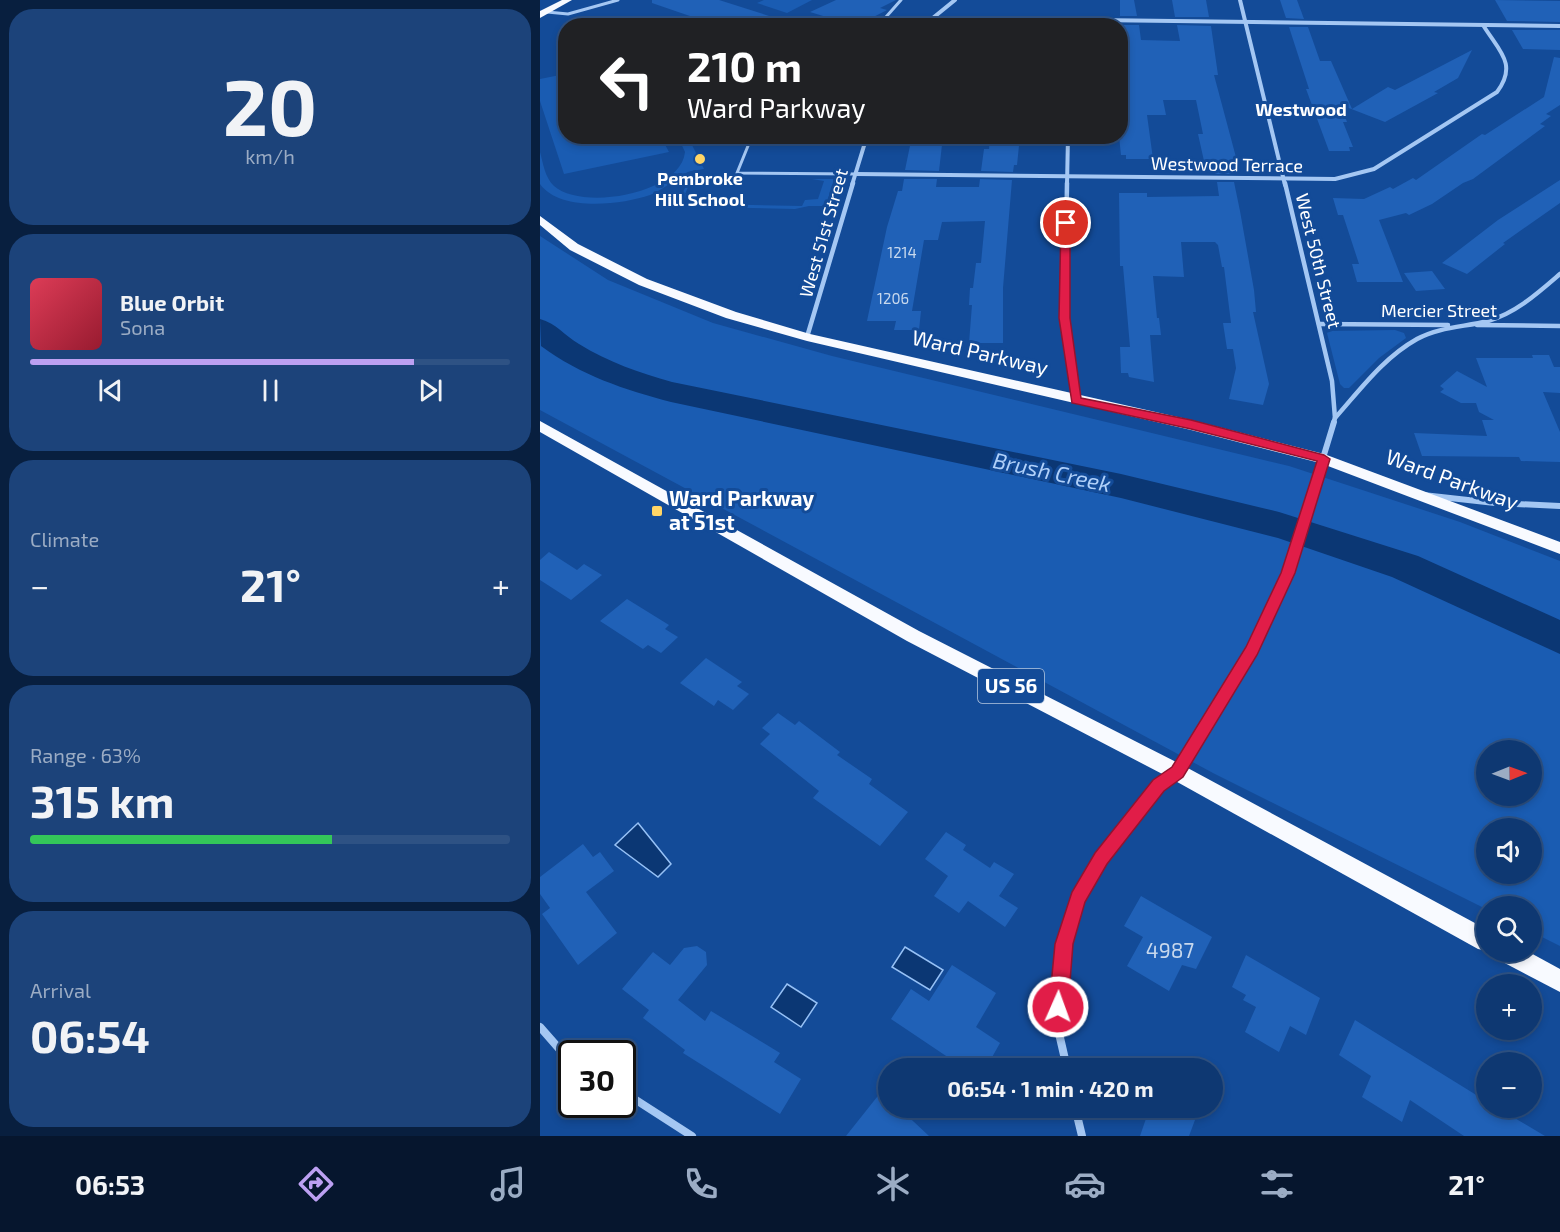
<!DOCTYPE html>
<html lang="en">
<head>
<meta charset="utf-8">
<style>
	:root { --surface:#0e3872; --page:#1c437a; --text:#f1f3f6; --muted:#9bacc4; --line:#2e5284; --accent:#bca0f2 }
	body { margin:0; font-family:"Exo 2",sans-serif; background:var(--page); color:var(--text); height:100vh; display:flex; flex-direction:column; font-size:22px; white-space:nowrap }
	* { box-sizing:border-box; margin:0 }
	p { font-size:20px; color:var(--muted) }
	.icon { flex:none; width:33px; height:33px; fill:none; stroke:currentColor; stroke-width:2; stroke-linecap:round; stroke-linejoin:round }
	.map { position:relative; flex:1; overflow:hidden }
	.panel { display:flex; flex-direction:column; gap:9px; padding:9px; background:#081f3f; width:540px }
	.panel>* { flex:none }
	.top-card { position:absolute; left:18px; top:18px; width:570px; height:126px; border-radius:24px; box-shadow:0 3px 9px #0003,0 0 0 2px var(--line); background:#202124; color:#fff; overflow:hidden }
	.needle { width:39px; rotate:89deg }
	.fabs { position:absolute; left:936px; top:740px; display:grid; gap:12px }
	.fabs a { display:grid; place-items:center; width:66px; height:66px; border-radius:50%; background:var(--surface); box-shadow:0 3px 9px #0003,0 0 0 2px var(--line); font-size:30px }
	.speed { position:absolute; left:18px; top:1040px; display:flex; gap:12px; font-size:30px; font-weight:700; text-align:center }
	.speed>* { display:grid; place-content:center; width:78px; height:78px; border-radius:50%; background:var(--surface); box-shadow:0 3px 9px #0003,0 0 0 2px var(--line); line-height:1 }
	.speed .limit { border:3px solid #111; border-radius:9px; background:#fff; color:#111 }
	.pin { position:absolute; display:grid; place-items:center; width:51px; height:51px; color:#fff; margin:-26px; border:3px solid #fff; border-radius:50%; box-shadow:0 2px 6px #0007 }
	.me { position:absolute; width:66px; margin:-33px; rotate:2deg; stroke-linejoin:round; filter:drop-shadow(0 0 4px #0008) }
	.turn { display:flex; align-items:center; gap:21px; height:126px; padding:0 30px; font-size:27px }
	.turn .icon { width:78px; height:78px; stroke-width:2.5 }
	.turn b { display:block; font-size:42px; line-height:51px }
	.big { font-size:45px; font-weight:700; line-height:1.1 }
	.panel .tile { flex:1; display:flex; flex-direction:column; justify-content:center; gap:9px; min-width:0; padding:0 21px; border-radius:24px; background:var(--page) }
	.panel .dial { align-items:center; gap:0 }
	.dial b { font-size:78px; line-height:1 }
	.song { display:flex; align-items:center; gap:18px }
	.cover { width:72px; height:72px; border-radius:9px; background:linear-gradient(135deg,hsl(350 70% 55%),hsl(350 70% 35%)) }
	.played { height:6px; border-radius:3px; background:linear-gradient(90deg,var(--accent) 80%,var(--line) 80%) }
	.keys { display:flex; justify-content:space-around; direction:ltr }
	.heat { display:flex; justify-content:space-between; align-items:center; font-size:33px; direction:ltr }
	.charge { height:9px; border-radius:4px; background:linear-gradient(90deg,#34c759 63%,var(--line) 0) }
	.trip { position:absolute; left:338px; top:1058px; width:345px; height:60px; border-radius:30px; background:var(--surface); box-shadow:0 3px 9px #0003,0 0 0 2px var(--line); font-weight:700; line-height:60px; text-align:center }
	.tabs { display:flex; height:96px; justify-content:space-around; align-items:center; background:#06162e; color:var(--muted) }
	.tabs .icon { width:42px; height:42px }
	.tabs .current { color:var(--accent) }
	.tabs b { font-size:27px; color:var(--text) }
	main { display:flex; flex:1; min-height:0 }
	.map>svg:first-child { display:block }
	.green { fill:#1a5cb2; fill-rule:evenodd }
	.water { fill:#0b3774; stroke:#96c1f6; stroke-width:1.5 }
	.lines { fill:none; stroke-linecap:round; stroke-linejoin:round }
	.river { fill:#0b3774; fill-rule:evenodd }
	.building { fill:#2061b7 }
	.service { stroke:#a4c7f3; stroke-width:3 }
	.minor-far3 { stroke:#a4c7f3; stroke-width:4 }
	.minor-far2 { stroke:#a4c7f3; stroke-width:4.5 }
	.minor-far1 { stroke:#a4c7f3; stroke-width:6 }
	.minor { stroke:#a4c7f3; stroke-width:8 }
	.trunk { fill:#f8faff; fill-rule:evenodd }
	.route { fill:#e11d48; stroke:#92132f; stroke-width:1.5 }
	.poi-dot { fill:#ffd566; stroke:#134b98; stroke-width:2 }
	.labels { text-anchor:middle; stroke-width:6; stroke-linejoin:round; paint-order:stroke }
	.far-number-label { font-size:15px; fill:#c7d8ed }
	.far-neighbourhood-label { font-size:18px; font-weight:bold; fill:#fff; stroke:#134b98 }
	.far-street-label { font-size:18px; fill:#fff; stroke:#134b98 }
	.far-poi-label { font-size:18px; font-weight:bold; fill:#fff; stroke:#134b98 }
	.shield { fill:#134b98; stroke:#b8c9e0; stroke-width:1.5 }
	.shield-label { font-size:20px; font-weight:bold; fill:#fff }
	.street-label { font-size:21px; fill:#fff; stroke:#134b98 }
	.poi-label { font-size:21px; font-weight:bold; fill:#fff; stroke:#134b98; text-anchor:start }
	.near-number-label { font-size:21px; fill:#c7d8ed }
	.water-label { font-size:22px; font-style:italic; fill:#b1d1fa; stroke:#134b98 }
</style>
</head>
<body>
<main>
<section class="panel">
<div class="tile dial"><b>20</b><p>km/h</p></div>
<div class="tile">
<div class="song"><i class="cover"></i><div><b>Blue Orbit</b><p>Sona</p></div></div>
<div class="played"></div>
<div class="keys"><svg class="icon" aria-label="previous" viewBox="0 0 24 24"><path d="M18 5L8 12l10 7zM5 5v14"/></svg><svg class="icon" aria-label="pause" viewBox="0 0 24 24"><path d="M8 5v14M16 5v14"/></svg><svg class="icon" aria-label="next" viewBox="0 0 24 24"><path d="M6 5l10 7-10 7zM19 5v14"/></svg></div>
</div>
<div class="tile"><p>Climate</p>
<div class="heat"><a>−</a><b class="big">21°</b><a>+</a></div>
</div>
<div class="tile"><p>Range · 63%</p><b class="big">315 km</b><div class="charge"></div></div>
<div class="tile"><p>Arrival</p><b class="big">06:54</b></div>
</section>
<div class="map">
<svg width="1020" height="1136" viewBox="0 0 1020 1136">
	<rect width="100%" height="100%" fill="#134b98"/>
	<!-- green -->
	<g class="green">
		<polygon points="224,0 272,0 247,13 217,3"/>
		<polygon points="25,74 26,136 121,137 129,152 24,174 0,101 0,79"/>
		<path d="M138 137H148L164 169C159 170 151 170 146 173 134 180 124 189 110 195 81 205 20 212 0 184V152C3 163 5 178 14 186 42 211 141 194 145 152Z"/>
		<polygon points="151,176 153,176 145,194 166,204 262,206 265,200 278,199 284,181 272,179 294,179 286,206 269,206 255,209 163,207 141,196"/>
		<path d="M0 236 68 280 173 323 292 356 749 466 920 522 1020 561V946L992 932V906H946V909L673 773 0 410ZM946 750H992V795H946ZM946 828H992V873H946Z"/>
		<polygon points="855,330 864,333 866,338 839,358 809,388 804,388 800,384 787,333 790,331"/>
	</g>
	<!-- water -->
	<g class="water">
		<polygon points="98,823 131,864 118,877 75,845"/>
		<polygon points="365,947 403,970 390,990 352,967"/>
		<polygon points="247,984 277,1003 261,1027 231,1007"/>
	</g>
	<g class="lines">
		<!-- river -->
		<path class="river" d="M0 319C16 323 25 336 39 344 68 362 100 373 132 382L581 474 739 512 878 556 1020 620V654L852 577 738 538 581 498 131 402C85 390 40 375 1 346Z"/>
	</g>
	<!-- building -->
	<g class="building">
		<polygon points="112,0 179,0 248,22 248,26 179,26 112,3"/>
		<polygon points="296,0 356,0 340,8 347,10 316,26 270,12"/>
		<polygon points="580,0 594,0 597,16 580,16"/>
		<polygon points="632,0 666,0 669,17 635,17"/>
		<polygon points="740,0 757,0 764,19 746,18"/>
		<polygon points="955,0 1020,1 1020,22 967,21"/>
		<polygon points="580,25 599,25 601,40 640,41 637,25 671,26 678,75 674,75 697,161 689,161 692,174 675,174 673,161 664,161 658,134 663,134 656,100 623,100 626,115 607,115 613,159 586,159 586,155 581,155 579,136"/>
		<polygon points="749,27 768,27 780,61 791,61 812,109 848,87 855,90 932,50 918,78 894,92 898,93 845,122 801,105 807,122 803,122 813,147 809,147 810,151 789,151 766,89 769,89"/>
		<polygon points="972,30 1020,30 1020,50 983,49"/>
		<polygon points="1014,57 1020,58 1020,105 1006,114 1011,116 1000,124 1005,126 933,179 923,183 892,204 869,215 866,213 839,220 863,282 817,282 812,264 819,264 803,215 798,215 793,198 824,199 850,187 853,189 873,178 876,180 942,134 945,135 1004,97"/>
		<polygon points="372,136 403,136 399,171 365,170"/>
		<polygon points="450,136 480,136 477,165 474,165 473,172 441,171 444,149 449,149"/>
		<polygon points="364,179 397,179 396,187 439,187 440,179 472,180 463,288 463,343 429,343 432,305 429,305 430,288 433,288 436,263 441,263 445,221 402,222 398,240 384,240 372,311 381,311 379,330 354,330 356,321 327,321 347,227 358,191 362,191"/>
		<polygon points="1020,180 1020,203 963,243 965,244 927,274 902,263 958,220"/>
		<polygon points="677,182 694,182 700,211 714,290 716,312 713,312 729,384 723,405 689,399 696,368 693,349 687,349 683,323 691,323 684,267 682,267 678,245 675,242 641,242 644,277 613,276 617,318 619,318 621,335 610,335 614,382 589,377 588,373 581,373 580,347 590,347 583,266 580,266 579,193 607,193 607,197 679,196"/>
		<polygon points="892,271 905,289 876,291 864,273"/>
		<polygon points="992,355 1009,355 1014,367 1020,367 1020,393 1003,392 1020,432 1020,462 981,461 979,457 882,456 874,433 947,436 942,420 954,420 939,412 936,403 921,403 900,392 904,389 900,386 917,371 947,387 936,358 993,358"/>
		<polygon points="9,552 37,570 44,564 62,575 31,600 0,580 0,560"/>
		<polygon points="87,599 129,625 125,629 138,637 121,653 108,645 103,649 60,621"/>
		<polygon points="166,658 202,682 197,686 209,694 193,710 178,700 174,706 140,683"/>
		<polygon points="238,713 255,725 259,721 300,752 297,755 332,779 329,784 368,812 340,846 273,798 279,791 220,744 230,734 222,728"/>
		<polygon points="406,832 426,845 423,850 450,868 454,862 474,874 459,896 478,908 465,927 428,901 419,913 394,896 408,876 385,859"/>
		<polygon points="43,844 53,857 60,852 74,871 46,892 77,933 38,965 2,914 10,908 0,894 0,877"/>
		<polygon points="601,896 672,937 656,969 642,965 629,991 587,966 603,937 584,926"/>
		<polygon points="157,946 166,952 167,965 138,1000 165,1021 171,1011 240,1053 234,1062 261,1079 240,1114 143,1053 145,1050 103,1018 109,1010 82,989 113,952 130,965 144,948"/>
		<polygon points="706,955 780,998 766,1035 750,1026 739,1052 705,1032 716,1007 703,1000 706,995 692,987"/>
		<polygon points="412,965 456,993 436,1027 460,1043 446,1068 424,1068 351,1019 371,989 389,1001"/>
		<polygon points="815,1020 946,1101 946,1107 956,1107 1005,1136 924,1136 870,1100 862,1122 822,1097 831,1076 799,1055"/>
		<polygon points="341,1092 348,1098 348,1107 358,1107 389,1136 306,1136"/>
		<polygon points="610,1107 629,1107 655,1120 649,1136 600,1136"/>
	</g>
	<g class="lines">
		<!-- service -->
		<g class="service">
			<polyline points="7,12 28,14 78,0"/>
			<polyline points="338,26 361,0"/>
			<polyline points="212,136 197,173 316,174"/>
		</g>
		<!-- minor-far3 -->
		<g class="minor-far3">
			<polyline points="700,0 745,185"/>
			<polyline points="390,18 1020,26"/>
			<polyline points="383,26 415,0"/>
			<path d="M316 174 795 179 834 169 957 92C978 64 959 51 943 25"/>
			<polyline points="312,185 327,136"/>
			<polyline points="527,185 528,136"/>
		</g>
		<!-- minor-far2 -->
		<g class="minor-far2">
			<polyline points="527,183 525,318 536,400"/>
			<polyline points="745,183 792,381 795,418 793,424"/>
			<polyline points="779,324 908,325"/>
			<polyline points="937,325 1020,326"/>
			<polyline points="267,337 313,183"/>
			<path d="M795 418C820 390 843 358 877 339 899 327 924 327 948 321 976 313 998 293 1020 274"/>
		</g>
		<!-- minor-far1 -->
		<g class="minor-far1">
			<polyline points="883,495 955,503 1020,506"/>
			<polyline points="660,734 730,616 748,573 794,422"/>
		</g>
		<!-- minor -->
		<g class="minor">
			<polyline points="0,1027 22,1052 32,1057"/>
			<polyline points="527,1068 518,1029 519,986 524,944 538,898 561,858 618,786 637,772 661,732"/>
			<polyline points="82,1091 152,1136"/>
			<polyline points="535,1107 542,1136"/>
		</g>
		<!-- trunk -->
		<g class="trunk">
			<polygon points="22,0 32,0 0,18 0,11"/>
			<polygon points="0,216 38,244 107,279 196,312 270,334 651,420 784,454 1020,542 1020,554 780,463 651,430 267,341 186,318 99,285 30,250 0,225"/>
			<polygon points="0,421 379,631 644,766 946,929 948,951 938,949 630,778 367,641 0,432"/>
			<polygon points="954,951 987,951 1020,969 1020,992 957,959"/>
		</g>
	</g>
	<!-- route -->
	<polygon class="route" points="526,220 530,223 530,318 541,398 651,420 784,455 790,459 755,573 717,655 643,777 624,791 567,864 545,902 533,944 528,1007 525,1014 518,1017 512,1014 509,1007 515,944 532,892 555,853 613,780 632,767 706,647 741,573 777,461 651,429 532,403 519,318 521,223"/>
	<!-- markers -->
	<g class="poi-dot">
		<circle cx="160" cy="159" r="6"/>
		<rect x="111" y="505" width="12" height="12" rx="3"/>
	</g>
	<g class="labels">
		<!-- far-number labels -->
		<g class="far-number-label">
			<text x="362" y="258">1214</text>
			<text x="353" y="304">1206</text>
		</g>
		<!-- far-neighbourhood labels -->
		<g class="far-neighbourhood-label">
			<text x="761" y="116">Westwood</text>
		</g>
		<!-- far-street labels -->
		<g class="far-street-label">
			<text transform="translate(687 165) rotate(1)" y="6">Westwood Terrace</text>
			<text transform="translate(284 233) rotate(-74)" y="6">West 51st Street</text>
			<text transform="translate(778 261) rotate(76)" y="6">West 50th Street</text>
			<text x="899" y="317">Mercier Street</text>
		</g>
		<!-- far-poi labels -->
		<g class="far-poi-label">
			<text x="160" y="185">Pembroke<tspan x="160" dy="21">Hill School</tspan></text>
		</g>
		<!-- shield labels -->
		<rect class="shield" x="438" y="669" width="66" height="34" rx="4.5"/>
		<g class="shield-label">
			<text x="471" y="693">US 56</text>
		</g>
		<!-- street labels -->
		<g class="street-label">
			<text transform="translate(440 353) rotate(13)" y="7">Ward Parkway</text>
			<text transform="translate(912 480) rotate(20)" y="7">Ward Parkway</text>
		</g>
		<!-- poi labels -->
		<g class="poi-label">
			<text x="129" y="506">Ward Parkway<tspan x="129" dy="24">at 51st</tspan></text>
		</g>
		<!-- near-number labels -->
		<g class="near-number-label">
			<text x="630" y="958">4987</text>
		</g>
		<!-- water labels -->
		<g class="water-label">
			<text transform="translate(512 472) rotate(12)" y="8">Brush Creek</text>
		</g>
	</g>
</svg>
<div class="fabs">
<a><svg class="needle" viewBox="-14 -14 28 28"><path d="M0-13l5 13h-10z" fill="#e53935"/><path d="M0 13l5-13h-10z" fill="#9bacc4"/></svg></a>
<a><svg class="icon" aria-label="sound" viewBox="0 0 24 24"><path d="M4 9h4l5-4v14l-5-4H4zM17 9q2 3 0 6"/></svg></a>
<a><svg class="icon" aria-label="search" viewBox="0 0 24 24"><circle cx="10" cy="10" r="6"/><path d="M15 15l6 6"/></svg></a>
<a>+</a>
<a>−</a>
</div>
<div class="speed"><div class="limit">30</div></div>
<div class="pin" style="left:526px;top:223px;background:#d93025"><svg class="icon" aria-label="arrive" viewBox="0 0 24 24"><path d="M6 21V4h12l-3 4 3 4H6"/></svg></div>
<svg class="me" style="left:518px;top:1007px" viewBox="-20 -20 40 40"><circle r="17" fill="#e11d48" stroke="#fff" stroke-width="3"/><path d="M0-11L8 9 0 5-8 9z" fill="#fff"/></svg>
<div class="trip">06:54 · 1 min · 420 m</div>
<div class="top-card">
<div class="turn"><svg class="icon" aria-label="left" viewBox="0 0 24 24"><path d="M17 20v-9H6M10 6l-5 5 5 5"/></svg><div><b>210 m</b>Ward Parkway</div></div>
</div>
</div>
</main>
<nav class="tabs">
<b>06:53</b>
<svg class="icon current" aria-label="directions" viewBox="0 0 24 24"><path d="M12 3l9 9-9 9-9-9zM9 14v-3h6M13 9l2 2-2 2"/></svg>
<svg class="icon" aria-label="music" viewBox="0 0 24 24"><path d="M9 18V5l10-2v13"/><circle cx="6" cy="18" r="3"/><circle cx="16" cy="16" r="3"/></svg>
<svg class="icon" aria-label="phone" viewBox="0 0 24 24"><path d="M5 4h4l2 5-3 2q2 4 5 5l2-3 5 2v4C11 20 4 13 5 4z"/></svg>
<svg class="icon" aria-label="climate" viewBox="0 0 24 24"><path d="M12 3v18M4 7l16 10M4 17L20 7"/></svg>
<svg class="icon" aria-label="car" viewBox="0 0 24 24"><path d="M5 17H2v-5l4-1 3-4h7l3 4 3 1v5h-3M9 17h6M6 11h13"/><circle cx="7" cy="17" r="2"/><circle cx="17" cy="17" r="2"/></svg>
<svg class="icon" aria-label="filters" viewBox="0 0 24 24"><path d="M4 7h16M4 17h16"/><circle cx="9" cy="7" r="2"/><circle cx="15" cy="17" r="2"/></svg>
<b>21°</b>
</nav>
</body>
</html>
